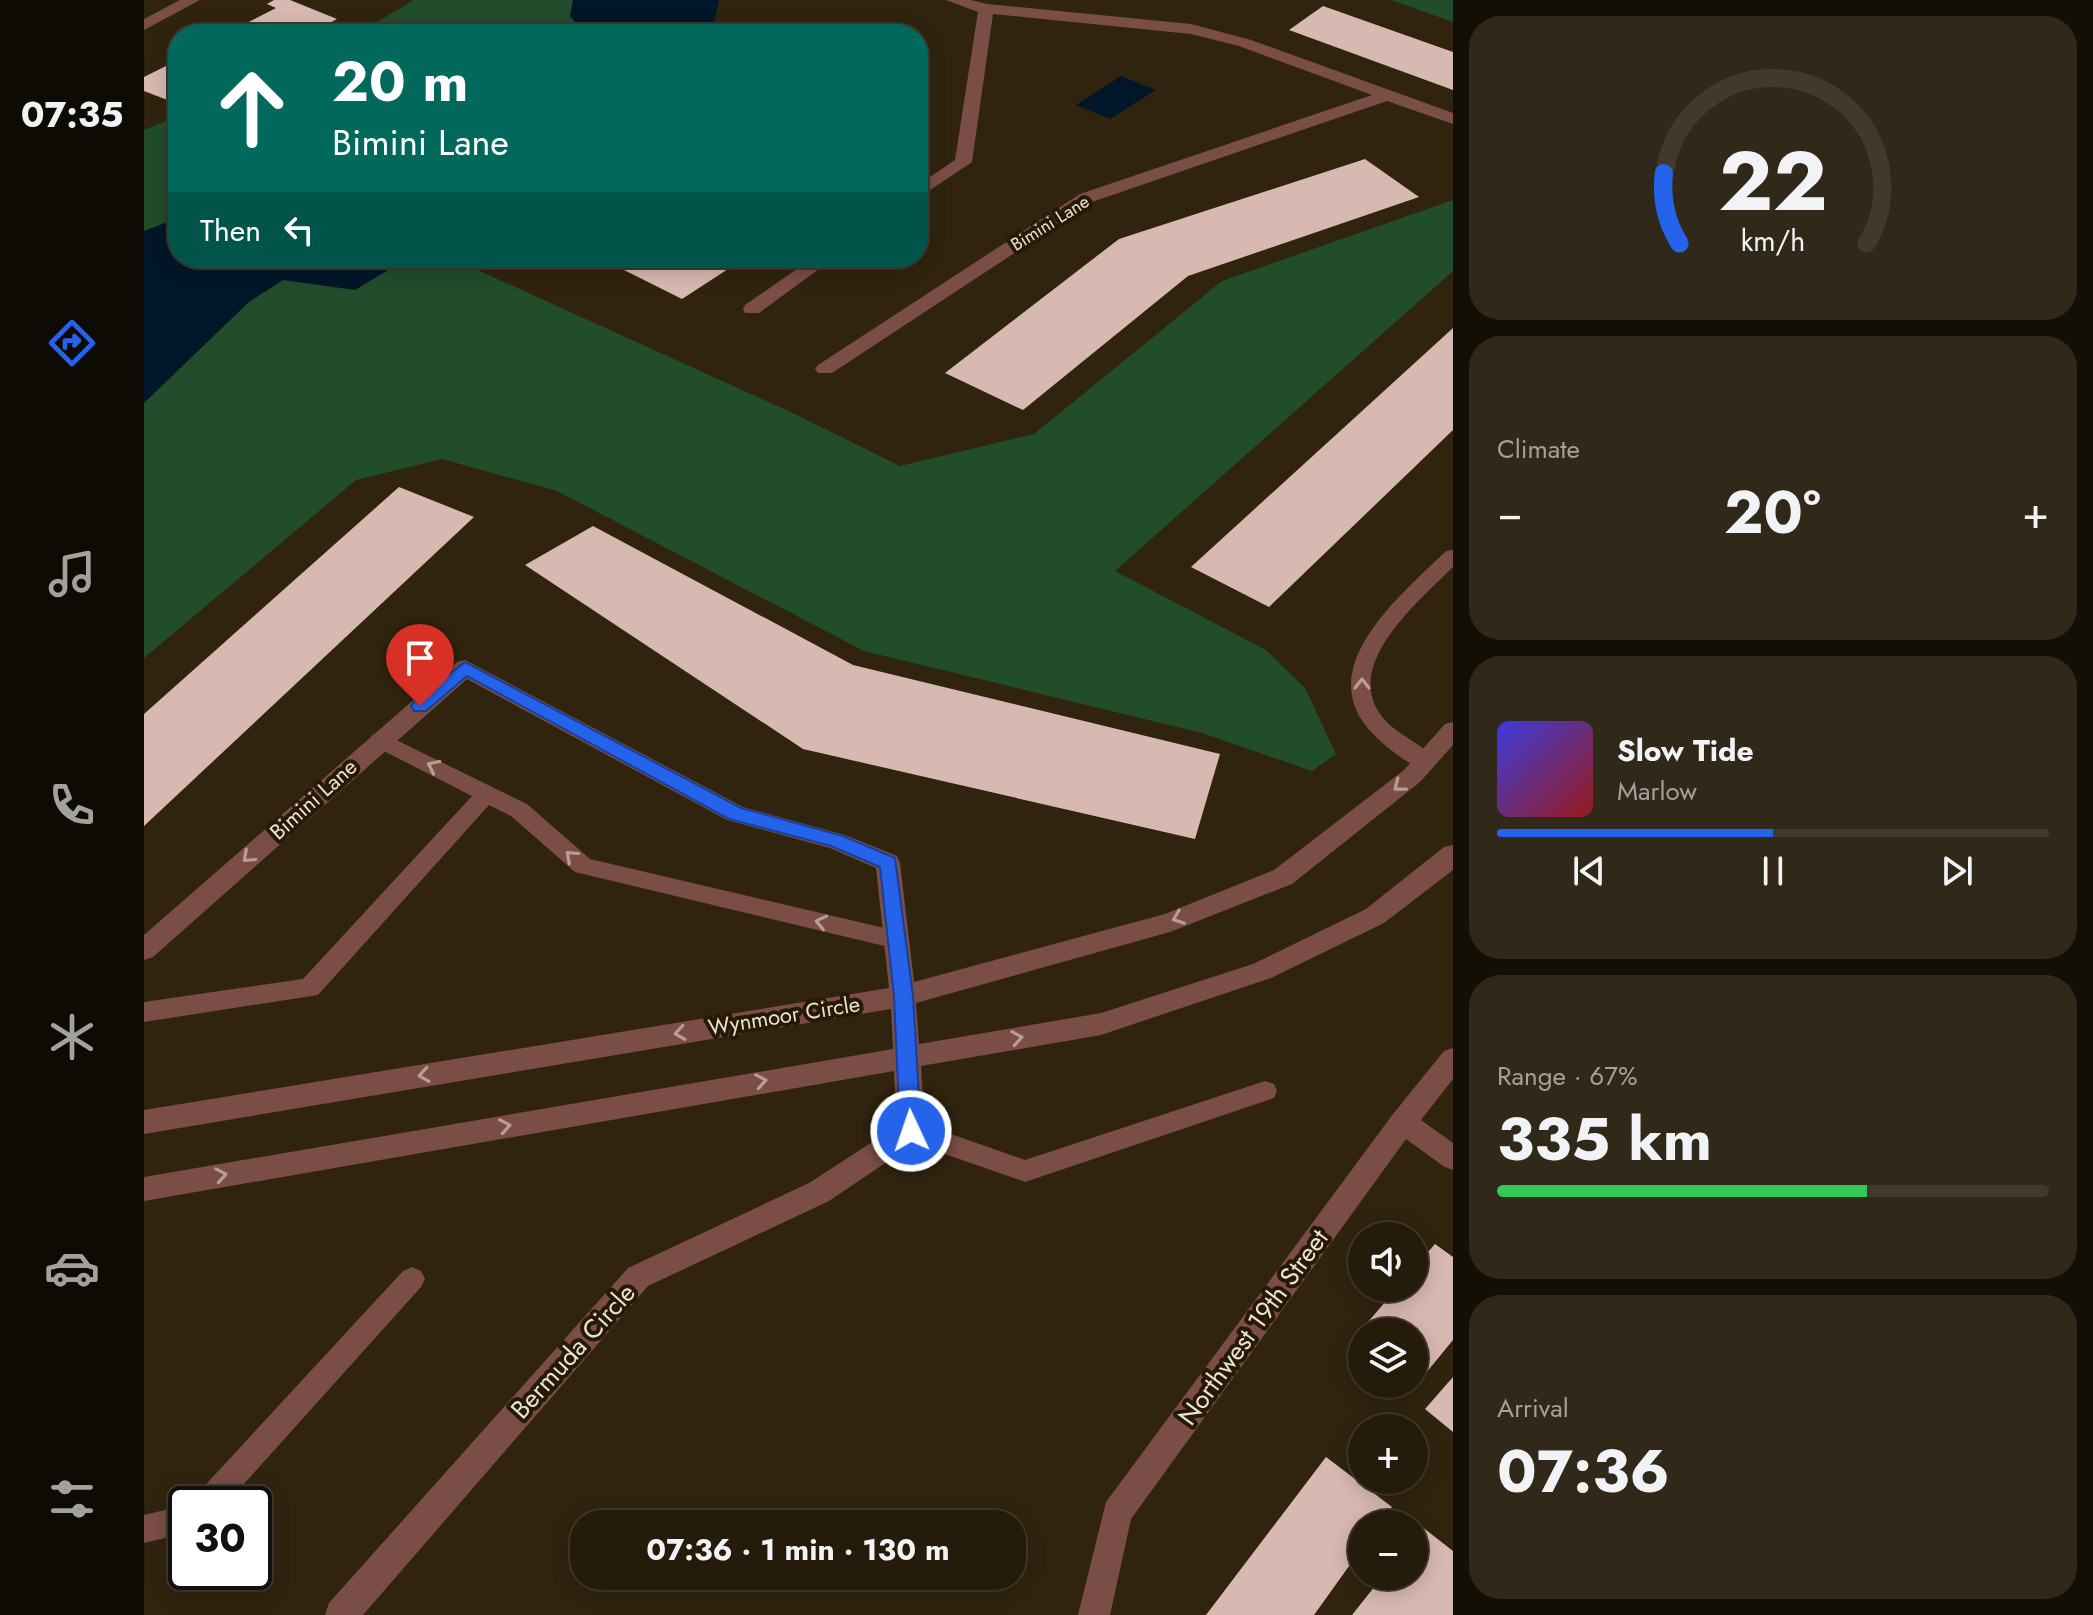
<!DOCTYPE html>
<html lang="en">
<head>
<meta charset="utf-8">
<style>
	:root { --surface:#241b0b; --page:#302819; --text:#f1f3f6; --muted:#a3a19d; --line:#41392c; --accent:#2563eb }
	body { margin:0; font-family:Jost,sans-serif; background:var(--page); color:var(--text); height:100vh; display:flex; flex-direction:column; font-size:30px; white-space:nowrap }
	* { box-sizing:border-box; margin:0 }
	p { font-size:26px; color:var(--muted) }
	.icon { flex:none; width:44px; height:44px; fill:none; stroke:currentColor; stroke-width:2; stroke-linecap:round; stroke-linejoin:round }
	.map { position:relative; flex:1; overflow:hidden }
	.side { display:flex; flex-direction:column; gap:16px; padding:16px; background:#140f06; width:640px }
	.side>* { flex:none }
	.guide { position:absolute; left:24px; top:24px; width:760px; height:244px; border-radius:32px; box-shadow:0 4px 20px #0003,0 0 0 2px var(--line); background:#00695c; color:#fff; overflow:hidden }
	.tools { position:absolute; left:1204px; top:1222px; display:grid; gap:16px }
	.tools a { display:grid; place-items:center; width:80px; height:80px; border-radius:50%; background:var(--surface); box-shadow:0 4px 20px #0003,0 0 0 2px var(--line); font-size:40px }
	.speed { position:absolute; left:24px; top:1486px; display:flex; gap:16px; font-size:40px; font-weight:700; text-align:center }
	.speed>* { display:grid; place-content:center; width:104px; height:104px; border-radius:50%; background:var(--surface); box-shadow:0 4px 20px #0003,0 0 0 2px var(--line); line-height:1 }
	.speed .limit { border:4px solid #111; border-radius:12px; background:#fff; color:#111 }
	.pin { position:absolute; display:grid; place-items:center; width:68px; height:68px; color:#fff; margin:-82px -34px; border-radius:50% 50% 50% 0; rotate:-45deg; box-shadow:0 0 8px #0007 }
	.pin .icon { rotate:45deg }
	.me { position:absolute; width:88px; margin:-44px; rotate:357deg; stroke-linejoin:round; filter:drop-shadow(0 0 6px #0008) }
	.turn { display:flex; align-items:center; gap:28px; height:168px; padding:0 32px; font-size:36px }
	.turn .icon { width:104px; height:104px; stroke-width:2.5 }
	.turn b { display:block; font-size:56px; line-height:68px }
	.then { display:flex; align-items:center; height:76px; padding:0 32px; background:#0003; gap:16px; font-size:30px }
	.big { font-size:60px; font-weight:700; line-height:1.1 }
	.side .widget { flex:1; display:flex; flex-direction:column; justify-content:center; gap:12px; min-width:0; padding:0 28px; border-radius:32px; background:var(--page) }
	.side .dial { align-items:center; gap:0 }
	.dial svg { height:208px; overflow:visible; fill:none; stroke:var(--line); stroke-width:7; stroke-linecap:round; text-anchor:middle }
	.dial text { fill:var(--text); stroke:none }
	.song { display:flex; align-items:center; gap:24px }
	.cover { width:96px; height:96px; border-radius:12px; background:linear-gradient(135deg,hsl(240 70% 55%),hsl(0 70% 35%)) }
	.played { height:8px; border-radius:4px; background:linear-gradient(90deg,var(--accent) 50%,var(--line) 50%) }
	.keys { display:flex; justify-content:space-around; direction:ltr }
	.heat { display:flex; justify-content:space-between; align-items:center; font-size:44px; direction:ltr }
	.charge { height:12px; border-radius:6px; background:linear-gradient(90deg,#34c759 67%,var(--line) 0) }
	.trip { position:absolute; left:426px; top:1510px; width:456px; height:80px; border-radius:32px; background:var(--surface); box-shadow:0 4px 20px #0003,0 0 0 2px var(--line); font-weight:700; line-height:80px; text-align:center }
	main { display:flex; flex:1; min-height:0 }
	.tabs { display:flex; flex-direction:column; width:144px; justify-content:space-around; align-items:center; background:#0e0b04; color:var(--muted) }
	.tabs .icon { width:56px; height:56px }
	.tabs .on { color:var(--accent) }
	.tabs b { font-size:36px; color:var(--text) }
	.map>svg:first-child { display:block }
	.green { fill:#214d2b }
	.water { fill:#001729 }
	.building { fill:#d8b9b1 }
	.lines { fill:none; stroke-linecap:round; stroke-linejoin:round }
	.lane { fill:#7b4d47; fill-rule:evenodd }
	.street { fill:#7b4d47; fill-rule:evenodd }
	.oneway { stroke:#b89f96 }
	.route { fill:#2563eb; stroke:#184099; stroke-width:2 }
	.labels { text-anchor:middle; stroke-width:8; stroke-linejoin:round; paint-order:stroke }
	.far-street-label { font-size:18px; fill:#eae2d6; stroke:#261a06 }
	.street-label { font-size:22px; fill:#eae2d6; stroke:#261a06 }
	.near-street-label { font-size:26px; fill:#eae2d6; stroke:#261a06 }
</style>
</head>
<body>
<main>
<nav class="tabs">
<b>07:35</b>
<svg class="icon on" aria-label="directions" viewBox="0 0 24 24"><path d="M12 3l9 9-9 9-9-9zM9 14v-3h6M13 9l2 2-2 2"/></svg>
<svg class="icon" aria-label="music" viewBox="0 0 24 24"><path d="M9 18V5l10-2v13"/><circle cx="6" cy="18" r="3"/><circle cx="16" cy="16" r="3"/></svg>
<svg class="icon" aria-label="phone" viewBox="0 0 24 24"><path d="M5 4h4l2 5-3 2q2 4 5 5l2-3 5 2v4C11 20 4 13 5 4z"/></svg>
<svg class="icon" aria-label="climate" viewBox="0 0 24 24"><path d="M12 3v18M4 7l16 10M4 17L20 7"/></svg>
<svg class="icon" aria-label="car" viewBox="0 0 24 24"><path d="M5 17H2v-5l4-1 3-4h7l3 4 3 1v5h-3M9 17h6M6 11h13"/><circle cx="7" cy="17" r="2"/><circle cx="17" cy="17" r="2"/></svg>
<svg class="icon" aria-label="filters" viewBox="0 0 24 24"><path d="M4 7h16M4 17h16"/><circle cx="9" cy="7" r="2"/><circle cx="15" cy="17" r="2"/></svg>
</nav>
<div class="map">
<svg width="1309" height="1615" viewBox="0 0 1309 1615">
	<rect width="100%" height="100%" fill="#30240f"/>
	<!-- green -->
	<g class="green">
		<polygon points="270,0 507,0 512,34 213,34"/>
		<polygon points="1247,0 1309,0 1309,22"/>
		<polygon points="34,116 34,258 323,258 336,271 653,415 756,466 890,434 1078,281 1309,200 1309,271 971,571 1122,650 1161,688 1192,754 1168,771 1058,733 720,651 413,491 298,459 212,480 0,658 0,130"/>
	</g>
	<!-- water -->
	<g class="water">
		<polygon points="429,0 575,0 568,34 441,34 426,16"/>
		<polygon points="977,76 1012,90 966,119 932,105"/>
		<polygon points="34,218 34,258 264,258 211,290 139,280 105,302 0,403 0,231"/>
	</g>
	<!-- building -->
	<g class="building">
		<polygon points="130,0 146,0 193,19 165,34 81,34 132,8 123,4"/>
		<polygon points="1179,6 1309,52 1309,90 1145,30"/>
		<polygon points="34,60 34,104 0,91 0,77"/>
		<polygon points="1221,159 1275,197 1044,276 879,410 801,373 975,239"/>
		<polygon points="488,258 601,258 538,299 474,267"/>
		<polygon points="1309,328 1309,430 1125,607 1047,567"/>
		<polygon points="255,487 330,517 0,826 0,714"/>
		<polygon points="449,526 709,665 1076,754 1051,839 659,749 381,565"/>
		<polygon points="1291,1244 1309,1257 1309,1340 1268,1390 1260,1384 1270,1384 1270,1332 1218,1332 1218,1352 1206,1343 1253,1288 1270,1288 1270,1268"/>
		<polygon points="1309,1377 1309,1432 1281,1409"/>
		<polygon points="1182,1457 1248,1507 1235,1524 1218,1524 1218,1548 1170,1615 1062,1615"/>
		<polygon points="1277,1526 1309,1551 1309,1615 1208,1615 1239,1576 1270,1576 1270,1536"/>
	</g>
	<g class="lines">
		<!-- lane -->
		<g class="lane">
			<path d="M1309 550V567C1275 601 1195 667 1240 719 1254 736 1281 744 1292 762L1289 768 1281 770C1263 764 1243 748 1230 735 1164 670 1257 595 1302 551Z"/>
			<polygon points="236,732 383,804 446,859 753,931 761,934 765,940 761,946 753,949 431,872 367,816 345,805 174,995 0,1022 0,1002 159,979 328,796 228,745 225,740 228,735"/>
			<polygon points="1121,1081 1130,1084 1133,1091 1130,1098 881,1182 758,1139 754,1131 758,1123 767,1120 881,1160"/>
			<polygon points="268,1267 277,1271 281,1279 277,1287 82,1504 49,1504 53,1494 259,1271"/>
			<polygon points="42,1505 42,1533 0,1543 0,1515"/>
		</g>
		<!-- street -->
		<g class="street">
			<polygon points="36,0 56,0 0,30 0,19"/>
			<polygon points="802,0 827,0 843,4 1047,24 1107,40 1309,113 1309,124 1243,101 948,202 688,373 674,373 671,369 674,365 936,194 1228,95 1095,46 1047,34 849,14 828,162 774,198 774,185 811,160 834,12"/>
			<polygon points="669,258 690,258 615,313 601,313 599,309 601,305"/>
			<polygon points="321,660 599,807 701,835 753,856 756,863 770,982 1021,914 1130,870 1260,770 1301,724 1309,722 1309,745 1276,782 1148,884 1026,932 772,1003 775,1044 957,1013 1109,964 1222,909 1300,847 1309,845 1309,870 1240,923 1127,978 957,1035 777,1066 781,1131 777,1139 685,1201 504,1286 219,1615 181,1615 185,1603 484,1268 665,1183 753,1126 750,1071 0,1201 0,1177 749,1049 747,1009 0,1134 0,1110 745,988 732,868 686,848 583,820 323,679 9,957 0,960 0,935 313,662"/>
			<polygon points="1309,1048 1309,1079 1277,1120 1309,1143 1309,1170 1299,1166 1262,1139 987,1519 966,1615 934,1615 962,1502 1249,1114 1300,1051"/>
		</g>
	</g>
	<!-- one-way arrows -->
	<defs><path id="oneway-chevron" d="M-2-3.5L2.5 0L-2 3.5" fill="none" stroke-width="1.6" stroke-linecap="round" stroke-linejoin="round" transform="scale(2)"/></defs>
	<g class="oneway">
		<use href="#oneway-chevron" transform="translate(1218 684) rotate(-90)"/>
		<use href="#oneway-chevron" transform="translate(289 766) rotate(-154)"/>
		<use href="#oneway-chevron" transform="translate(1255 786) rotate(142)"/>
		<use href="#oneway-chevron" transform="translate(427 856) rotate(-138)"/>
		<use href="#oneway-chevron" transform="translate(104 857) rotate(138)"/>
		<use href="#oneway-chevron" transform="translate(1034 918) rotate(159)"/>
		<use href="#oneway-chevron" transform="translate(677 922) rotate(-167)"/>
		<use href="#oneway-chevron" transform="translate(536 1033) rotate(171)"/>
		<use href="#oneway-chevron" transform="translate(873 1038) rotate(-9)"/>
		<use href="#oneway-chevron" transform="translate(280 1075) rotate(171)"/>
		<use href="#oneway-chevron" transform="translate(617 1081) rotate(-10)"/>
		<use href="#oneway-chevron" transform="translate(361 1126) rotate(-10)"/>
		<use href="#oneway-chevron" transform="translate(77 1175) rotate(-10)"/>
	</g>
	<!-- route -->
	<polygon class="route" points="321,662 597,808 699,836 751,858 769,996 777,1131 774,1137 767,1140 759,1137 756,1131 750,996 736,867 687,846 585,819 323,676 282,711 270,711 267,706 270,702"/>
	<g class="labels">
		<!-- far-street labels -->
		<g class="far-street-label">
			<text transform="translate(906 223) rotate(-32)" y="6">Bimini Lane</text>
		</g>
		<!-- street labels -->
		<g class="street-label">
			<text transform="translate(169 799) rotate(-42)" y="8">Bimini Lane</text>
			<text transform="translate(640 1015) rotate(-9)" y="8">Wynmoor Circle</text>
		</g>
		<!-- near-street labels -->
		<g class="near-street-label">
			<text transform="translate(1109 1327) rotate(-54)" y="9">Northwest 19th Street</text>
			<text transform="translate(429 1351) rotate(-48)" y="9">Bermuda Circle</text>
		</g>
	</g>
</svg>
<div class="tools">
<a><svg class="icon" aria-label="sound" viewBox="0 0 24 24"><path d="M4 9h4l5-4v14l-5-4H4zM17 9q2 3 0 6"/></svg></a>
<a><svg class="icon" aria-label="layers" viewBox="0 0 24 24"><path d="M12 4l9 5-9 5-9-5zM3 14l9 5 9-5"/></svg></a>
<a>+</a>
<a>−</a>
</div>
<div class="speed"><div class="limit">30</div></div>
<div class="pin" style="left:276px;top:706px;background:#d93025"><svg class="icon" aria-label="arrive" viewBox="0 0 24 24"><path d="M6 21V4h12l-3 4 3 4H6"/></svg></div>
<svg class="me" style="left:767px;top:1131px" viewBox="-20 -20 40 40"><circle r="17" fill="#2563eb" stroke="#fff" stroke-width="3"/><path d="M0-11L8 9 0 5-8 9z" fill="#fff"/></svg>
<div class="trip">07:36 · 1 min · 130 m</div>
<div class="guide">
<div class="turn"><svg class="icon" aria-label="ahead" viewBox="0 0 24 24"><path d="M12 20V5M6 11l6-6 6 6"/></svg><div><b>20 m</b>Bimini Lane</div></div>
<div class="then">Then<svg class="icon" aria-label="left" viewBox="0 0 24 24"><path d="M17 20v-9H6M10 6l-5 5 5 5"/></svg></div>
</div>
</div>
<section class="side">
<div class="widget dial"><svg viewBox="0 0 100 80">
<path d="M14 69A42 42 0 1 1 86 69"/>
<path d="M14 69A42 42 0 0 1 8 42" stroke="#2563eb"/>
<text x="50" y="56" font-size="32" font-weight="700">22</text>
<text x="50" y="72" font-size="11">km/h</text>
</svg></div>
<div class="widget"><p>Climate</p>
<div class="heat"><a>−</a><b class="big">20°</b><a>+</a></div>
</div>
<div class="widget">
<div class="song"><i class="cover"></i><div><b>Slow Tide</b><p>Marlow</p></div></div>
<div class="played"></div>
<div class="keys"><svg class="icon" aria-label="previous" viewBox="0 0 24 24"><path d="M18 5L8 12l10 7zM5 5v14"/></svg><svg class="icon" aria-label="pause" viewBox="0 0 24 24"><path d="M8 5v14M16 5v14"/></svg><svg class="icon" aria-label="next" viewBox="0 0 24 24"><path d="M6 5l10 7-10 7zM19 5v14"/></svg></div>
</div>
<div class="widget"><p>Range · 67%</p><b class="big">335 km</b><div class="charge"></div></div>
<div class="widget"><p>Arrival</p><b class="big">07:36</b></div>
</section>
</main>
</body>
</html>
